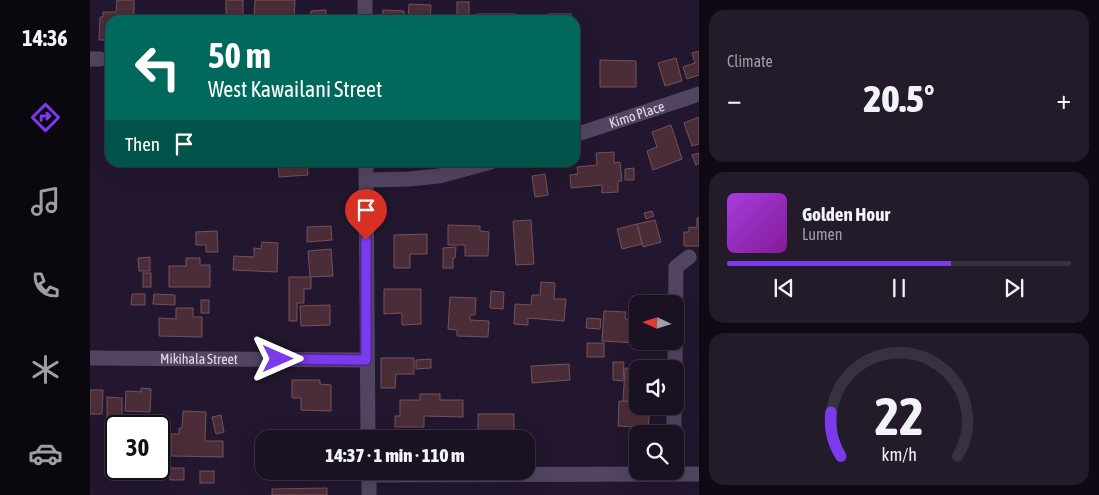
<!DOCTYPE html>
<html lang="en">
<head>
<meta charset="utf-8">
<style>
	:root { --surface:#1a1122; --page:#231a2a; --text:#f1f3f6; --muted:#9f9da5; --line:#383140; --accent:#7c3aed }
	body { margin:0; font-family:"Asap Condensed",sans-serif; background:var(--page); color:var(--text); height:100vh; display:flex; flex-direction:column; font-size:19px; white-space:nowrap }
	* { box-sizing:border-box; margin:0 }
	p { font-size:16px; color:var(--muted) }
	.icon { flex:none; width:28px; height:28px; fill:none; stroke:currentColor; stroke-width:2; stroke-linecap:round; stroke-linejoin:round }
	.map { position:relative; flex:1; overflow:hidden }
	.sheet { display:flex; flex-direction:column; gap:10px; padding:10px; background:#0e0913; width:400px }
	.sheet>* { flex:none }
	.top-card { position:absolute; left:15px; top:15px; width:475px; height:152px; border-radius:15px; box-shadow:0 5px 20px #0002,0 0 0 1px var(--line); background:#00695c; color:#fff; overflow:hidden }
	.needle { width:32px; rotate:274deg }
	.buttons { position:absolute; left:539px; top:295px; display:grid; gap:10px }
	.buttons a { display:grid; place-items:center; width:55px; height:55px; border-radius:10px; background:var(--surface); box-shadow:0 5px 20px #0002,0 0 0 1px var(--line); font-size:25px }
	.speed { position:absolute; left:15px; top:415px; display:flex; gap:10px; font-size:25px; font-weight:700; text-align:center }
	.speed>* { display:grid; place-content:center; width:65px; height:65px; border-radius:50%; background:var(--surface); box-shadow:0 5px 20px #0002,0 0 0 1px var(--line); line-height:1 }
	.speed .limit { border:2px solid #111; border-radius:8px; background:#fff; color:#111 }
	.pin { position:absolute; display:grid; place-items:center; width:42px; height:42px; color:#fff; margin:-51px -21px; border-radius:50% 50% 50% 0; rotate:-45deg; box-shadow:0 0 5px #0007 }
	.pin .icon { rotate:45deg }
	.me { position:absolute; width:55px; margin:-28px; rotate:90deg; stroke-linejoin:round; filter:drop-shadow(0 0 4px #0008) }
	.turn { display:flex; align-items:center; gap:18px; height:105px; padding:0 20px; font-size:22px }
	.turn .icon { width:65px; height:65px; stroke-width:2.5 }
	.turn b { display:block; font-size:35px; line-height:42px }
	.then { display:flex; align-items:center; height:48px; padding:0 20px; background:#0003; gap:10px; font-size:19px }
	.big { font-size:38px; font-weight:800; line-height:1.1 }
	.sheet .card { flex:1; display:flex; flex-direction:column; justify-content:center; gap:8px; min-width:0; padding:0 18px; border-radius:15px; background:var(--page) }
	.sheet .dial { align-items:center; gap:0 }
	.dial svg { height:130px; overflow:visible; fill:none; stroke:var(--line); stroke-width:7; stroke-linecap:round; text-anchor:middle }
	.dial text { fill:var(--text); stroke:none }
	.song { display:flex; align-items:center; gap:15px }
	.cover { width:60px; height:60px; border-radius:8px; background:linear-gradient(135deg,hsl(280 70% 55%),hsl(290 70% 35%)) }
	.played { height:5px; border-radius:2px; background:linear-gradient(90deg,var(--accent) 65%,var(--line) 65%) }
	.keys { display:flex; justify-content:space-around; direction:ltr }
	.heat { display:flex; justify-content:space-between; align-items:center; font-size:28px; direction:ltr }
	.trip { position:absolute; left:165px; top:430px; width:280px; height:50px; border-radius:15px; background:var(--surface); box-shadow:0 5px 20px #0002,0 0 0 1px var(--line); font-weight:800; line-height:50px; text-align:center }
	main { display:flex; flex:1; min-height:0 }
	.dock { display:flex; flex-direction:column; width:90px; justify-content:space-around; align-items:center; background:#0a070e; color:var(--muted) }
	.dock .icon { width:35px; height:35px }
	.dock .selected { color:var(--accent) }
	.dock b { font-size:22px; color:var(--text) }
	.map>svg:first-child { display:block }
	.building { fill:#4b2d38; stroke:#73525e }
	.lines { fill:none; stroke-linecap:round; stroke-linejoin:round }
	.minor { stroke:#514560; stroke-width:15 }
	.route-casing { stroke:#51269a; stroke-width:12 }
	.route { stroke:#7c3aed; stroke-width:9 }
	.labels { text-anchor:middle; stroke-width:5; stroke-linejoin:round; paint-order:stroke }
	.street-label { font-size:14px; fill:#e3dcec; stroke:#190d24 }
</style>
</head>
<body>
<main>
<nav class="dock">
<b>14:36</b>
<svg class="icon selected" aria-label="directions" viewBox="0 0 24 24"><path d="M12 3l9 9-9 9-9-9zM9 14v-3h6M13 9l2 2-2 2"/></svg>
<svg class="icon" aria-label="music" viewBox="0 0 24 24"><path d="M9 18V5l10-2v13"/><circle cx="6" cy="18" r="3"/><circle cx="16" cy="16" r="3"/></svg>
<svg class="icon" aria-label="phone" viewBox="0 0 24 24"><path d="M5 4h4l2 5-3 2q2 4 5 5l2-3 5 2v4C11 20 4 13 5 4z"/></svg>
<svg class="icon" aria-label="climate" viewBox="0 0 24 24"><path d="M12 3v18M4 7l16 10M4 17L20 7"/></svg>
<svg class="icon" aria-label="car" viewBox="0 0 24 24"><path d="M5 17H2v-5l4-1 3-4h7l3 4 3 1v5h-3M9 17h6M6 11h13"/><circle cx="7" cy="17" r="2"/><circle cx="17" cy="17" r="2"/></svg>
</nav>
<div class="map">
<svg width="609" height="495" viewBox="0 0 609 495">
	<rect width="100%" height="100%" fill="#22172e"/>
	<!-- building -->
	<g class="building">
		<polygon points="27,0 44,0 44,20 20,20 20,40 9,40 10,17 13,17 13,12 26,12"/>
		<rect x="136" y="0" width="17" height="20"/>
		<polygon points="165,0 205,0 204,20 164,20"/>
		<rect x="367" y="2" width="12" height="18"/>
		<polygon points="319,4 341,5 340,20 318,20"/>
		<polygon points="236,10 236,20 221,20 221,11"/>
		<polygon points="293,10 314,11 314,20 293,20"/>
		<rect x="387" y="14" width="38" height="6"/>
		<rect x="458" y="14" width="23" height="6"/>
		<polygon points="609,51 609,75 597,79 593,67 605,63 602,53"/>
		<polygon points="586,58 592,81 575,86 568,63"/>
		<polygon points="510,60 546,61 546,87 510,87"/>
		<polygon points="609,117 609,144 602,146 594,123"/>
		<polygon points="581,125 592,159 563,170 557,151 567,147 562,132"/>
		<polygon points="524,152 524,163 530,162 532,181 528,181 528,192 512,193 512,185 481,188 480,175 488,174 487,167 507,165 506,153"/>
		<polygon points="609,153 609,163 606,165 602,155"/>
		<polygon points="26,162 36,162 36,167 26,166"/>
		<polygon points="169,162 217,162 218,175 189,177 188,163 170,165"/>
		<polygon points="544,168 544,180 535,180 535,169"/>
		<polygon points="455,174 458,195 445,197 442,176"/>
		<polygon points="562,211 564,216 556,219 554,213"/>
		<polygon points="607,218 609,218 609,246 594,246 594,232 599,232 599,227 607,228"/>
		<polygon points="441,220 444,264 426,265 423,221"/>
		<polygon points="565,220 571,242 553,247 547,224"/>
		<polygon points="547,224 552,244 532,249 527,229"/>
		<polygon points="358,225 390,226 390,231 399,232 398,256 375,256 375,245 358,245"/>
		<polygon points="241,226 242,240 217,242 217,227"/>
		<polygon points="127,231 128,252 116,252 116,245 106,245 106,232"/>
		<polygon points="337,234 337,254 320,254 320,268 304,268 304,235"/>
		<polygon points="172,242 188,243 187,272 143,270 144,256 164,257 164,248 171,249"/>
		<polygon points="366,247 365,258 363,258 363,268 353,268 353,248"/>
		<polygon points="241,249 243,276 220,277 218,251"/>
		<polygon points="60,257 60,271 49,271 48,258"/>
		<polygon points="96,258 110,258 110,265 120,265 120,287 79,287 79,266 96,266"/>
		<rect x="53" y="273" width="8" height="14"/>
		<polygon points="199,277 221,277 221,289 214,289 214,303 207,303 207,321 199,321"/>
		<polygon points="451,282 465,283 464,299 476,299 474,321 438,318 438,325 424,324 425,304 441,305 442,295 450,295"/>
		<polygon points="294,289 331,289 331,324 312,325 312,313 294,314"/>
		<polygon points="401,291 414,292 413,309 400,308"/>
		<polygon points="42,294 55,294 55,305 41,305"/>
		<polygon points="64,294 85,295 85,305 63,304"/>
		<polygon points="360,297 386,298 385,315 380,315 380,320 399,321 398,337 367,336 367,330 358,329"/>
		<rect x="111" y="300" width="8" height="13"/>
		<polygon points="240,305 240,325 211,326 210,306"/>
		<polygon points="86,308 103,308 103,317 112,317 112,337 69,336 69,318 86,319"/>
		<polygon points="514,311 536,312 535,319 548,320 548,341 563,341 563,344 512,341"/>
		<polygon points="497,318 511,319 510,329 496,328"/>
		<rect x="497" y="343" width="17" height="14"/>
		<polygon points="291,358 324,358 324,374 306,374 305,388 291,388"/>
		<polygon points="341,359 341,368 326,369 326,360"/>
		<polygon points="523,362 534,362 533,381 523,380"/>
		<polygon points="479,364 480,380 442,383 441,366"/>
		<polygon points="535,368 549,369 548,369 548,402 533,401"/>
		<polygon points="202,380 230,380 230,384 241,385 241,411 211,410 211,398 202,398"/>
		<polygon points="51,388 61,389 60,412 35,411 36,391 51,392"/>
		<polygon points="0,390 13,390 12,414 0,414"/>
		<polygon points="330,394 350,394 350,400 373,400 373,417 334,416 334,427 305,427 305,416 310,416 310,400 330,400"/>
		<polygon points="17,397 32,398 32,421 17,421"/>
		<polygon points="529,401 548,402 548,406 560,406 558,428 528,426"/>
		<polygon points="93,411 116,412 115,441 133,441 133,457 81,456 81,434 89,434 89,428 92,428"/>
		<polygon points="388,414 424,414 424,434 413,434 413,439 388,439"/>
		<polygon points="131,415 134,432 126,434 122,417"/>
		<rect x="80" y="468" width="14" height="12"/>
		<rect x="110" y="471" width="14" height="12"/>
		<polygon points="237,488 237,495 182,495 182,489"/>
	</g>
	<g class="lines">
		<!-- minor -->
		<g class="minor">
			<polyline points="275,0 275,20"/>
			<polyline points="0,59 10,59"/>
			<path id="s1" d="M485 135 609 94"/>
			<polyline points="276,162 278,439"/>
			<polyline points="276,180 319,179 349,176 401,162"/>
			<path id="s2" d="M0 358 276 360"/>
			<polyline points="585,369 586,267 599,257"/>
			<polyline points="584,434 584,406"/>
			<polyline points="279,471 279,495"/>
			<polyline points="279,475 609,474"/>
		</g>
	</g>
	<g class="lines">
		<!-- route casing -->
		<g class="route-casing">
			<polyline id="route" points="188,359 276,360 276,240"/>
		</g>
		<!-- route -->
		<use href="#route" class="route"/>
	</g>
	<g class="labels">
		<!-- street labels -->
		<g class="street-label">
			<text dy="5" stroke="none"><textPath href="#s1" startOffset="65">Kimo Place</textPath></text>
			<text dy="5" stroke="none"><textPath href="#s2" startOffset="109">Mikihala Street</textPath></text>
		</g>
	</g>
</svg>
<div class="buttons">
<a><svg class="needle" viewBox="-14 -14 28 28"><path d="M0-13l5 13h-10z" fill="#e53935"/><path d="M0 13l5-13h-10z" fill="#9f9da5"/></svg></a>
<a><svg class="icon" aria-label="sound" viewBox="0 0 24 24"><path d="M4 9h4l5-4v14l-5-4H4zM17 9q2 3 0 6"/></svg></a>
<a><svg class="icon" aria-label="search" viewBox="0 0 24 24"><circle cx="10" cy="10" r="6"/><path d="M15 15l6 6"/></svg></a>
</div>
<div class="speed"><div class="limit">30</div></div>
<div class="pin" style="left:276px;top:240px;background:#d93025"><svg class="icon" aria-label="arrive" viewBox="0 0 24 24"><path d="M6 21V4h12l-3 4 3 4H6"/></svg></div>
<svg class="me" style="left:188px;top:359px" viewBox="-20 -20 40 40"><path d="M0-17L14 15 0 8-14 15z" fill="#7c3aed" stroke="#fff" stroke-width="4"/></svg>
<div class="trip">14:37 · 1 min · 110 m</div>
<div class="top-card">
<div class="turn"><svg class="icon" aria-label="left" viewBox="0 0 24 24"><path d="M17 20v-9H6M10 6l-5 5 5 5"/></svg><div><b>50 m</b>West Kawailani Street</div></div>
<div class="then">Then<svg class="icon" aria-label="arrive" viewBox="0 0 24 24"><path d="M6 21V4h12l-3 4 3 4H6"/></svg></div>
</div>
</div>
<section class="sheet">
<div class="card"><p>Climate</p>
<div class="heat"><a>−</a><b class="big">20.5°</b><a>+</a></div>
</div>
<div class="card">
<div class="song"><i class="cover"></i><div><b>Golden Hour</b><p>Lumen</p></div></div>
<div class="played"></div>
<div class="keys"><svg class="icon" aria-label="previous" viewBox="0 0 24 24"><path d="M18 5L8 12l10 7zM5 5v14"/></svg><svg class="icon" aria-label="pause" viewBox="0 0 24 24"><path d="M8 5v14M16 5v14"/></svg><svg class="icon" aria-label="next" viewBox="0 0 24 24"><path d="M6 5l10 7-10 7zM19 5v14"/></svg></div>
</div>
<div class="card dial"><svg viewBox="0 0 100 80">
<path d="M14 69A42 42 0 1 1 86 69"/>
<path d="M14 69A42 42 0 0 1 8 42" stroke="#7c3aed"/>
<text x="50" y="56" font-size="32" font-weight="700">22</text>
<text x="50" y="72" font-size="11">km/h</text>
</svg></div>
</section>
</main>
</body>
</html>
